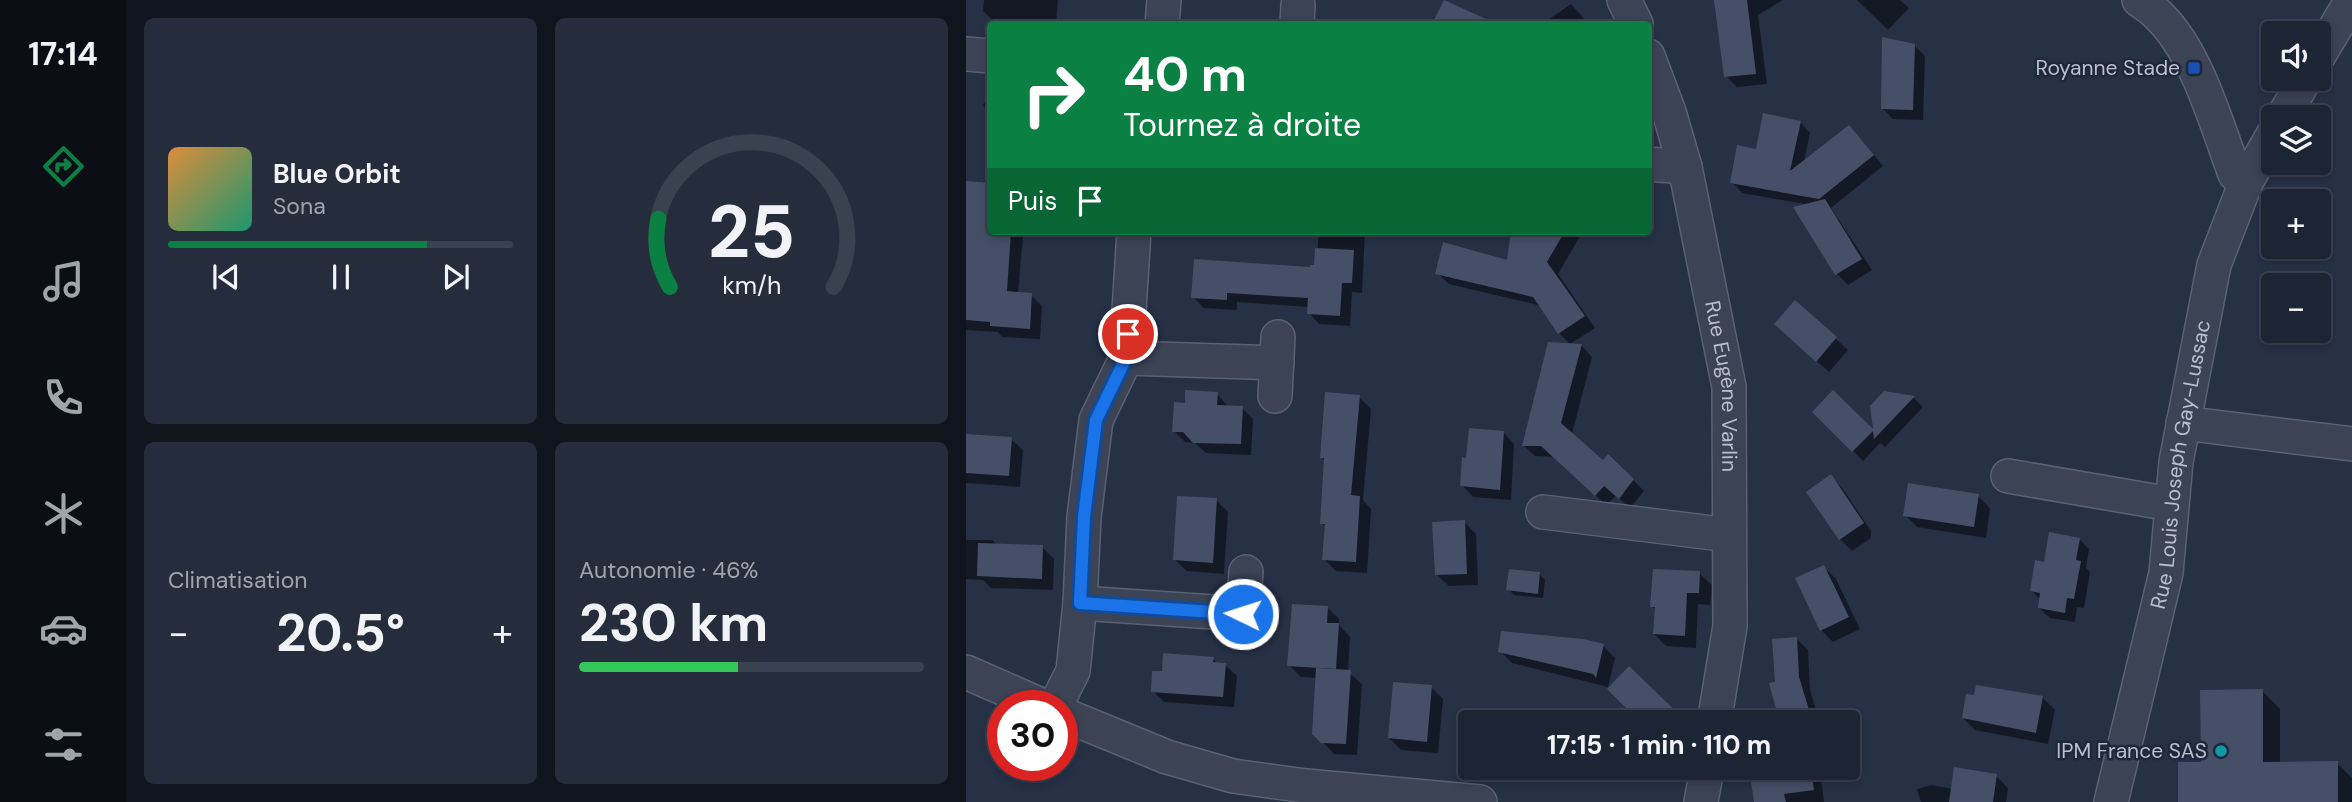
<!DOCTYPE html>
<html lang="fr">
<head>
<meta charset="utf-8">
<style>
	:root { --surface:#1c2534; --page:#252d3c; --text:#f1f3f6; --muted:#a0a5ac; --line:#3a424f; --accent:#0b8043 }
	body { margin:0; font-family:"DM Sans",sans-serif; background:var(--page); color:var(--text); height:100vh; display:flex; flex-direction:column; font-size:26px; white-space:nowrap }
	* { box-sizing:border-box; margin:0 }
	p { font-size:23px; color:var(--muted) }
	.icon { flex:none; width:38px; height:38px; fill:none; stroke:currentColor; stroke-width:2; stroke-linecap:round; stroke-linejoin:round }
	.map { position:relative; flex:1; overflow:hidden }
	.details { display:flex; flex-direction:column; gap:18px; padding:18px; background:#0f141d; width:840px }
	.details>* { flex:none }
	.banner { position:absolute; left:21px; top:21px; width:665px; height:214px; border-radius:7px; box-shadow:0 4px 10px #0003,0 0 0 2px var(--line); background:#0b8043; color:#fff; overflow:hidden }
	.buttons { position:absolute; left:1295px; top:21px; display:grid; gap:14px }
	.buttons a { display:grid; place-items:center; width:70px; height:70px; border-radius:7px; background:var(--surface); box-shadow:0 4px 10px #0003,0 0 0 2px var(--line); font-size:35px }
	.speed { position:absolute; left:21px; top:690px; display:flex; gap:14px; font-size:35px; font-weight:700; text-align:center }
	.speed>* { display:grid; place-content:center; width:91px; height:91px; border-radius:50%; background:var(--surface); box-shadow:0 4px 10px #0003,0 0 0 2px var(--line); line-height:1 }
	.speed .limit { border:10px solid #d22; background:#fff; color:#111 }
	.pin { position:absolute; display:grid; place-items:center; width:60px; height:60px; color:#fff; margin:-30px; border:4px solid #fff; border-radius:50%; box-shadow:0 2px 7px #0007 }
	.me { position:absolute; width:77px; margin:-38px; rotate:274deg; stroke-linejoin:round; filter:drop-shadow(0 0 5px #0008) }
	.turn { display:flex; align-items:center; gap:24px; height:147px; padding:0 21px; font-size:32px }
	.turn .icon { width:91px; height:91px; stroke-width:2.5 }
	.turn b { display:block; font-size:49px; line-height:60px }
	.then { display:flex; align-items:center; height:66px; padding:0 21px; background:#0003; gap:14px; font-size:26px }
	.big { font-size:52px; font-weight:700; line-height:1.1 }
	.details .card { flex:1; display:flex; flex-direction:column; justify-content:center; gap:10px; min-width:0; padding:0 24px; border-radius:10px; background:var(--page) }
	.details .dial { align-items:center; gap:0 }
	.dial svg { height:182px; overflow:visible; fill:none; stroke:var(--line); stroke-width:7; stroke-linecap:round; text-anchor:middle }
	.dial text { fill:var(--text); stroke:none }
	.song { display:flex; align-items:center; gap:21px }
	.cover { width:84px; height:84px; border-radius:10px; background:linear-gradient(135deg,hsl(30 70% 55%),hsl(160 70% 35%)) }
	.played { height:7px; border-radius:4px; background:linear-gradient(90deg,var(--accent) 75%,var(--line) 75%) }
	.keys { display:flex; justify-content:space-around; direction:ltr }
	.heat { display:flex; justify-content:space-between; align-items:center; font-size:38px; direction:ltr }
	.charge { height:10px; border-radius:5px; background:linear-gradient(90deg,#34c759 46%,var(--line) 0) }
	.details .tiles { flex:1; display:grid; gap:18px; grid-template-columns:repeat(2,1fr) }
	.trip { position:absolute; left:492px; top:710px; width:402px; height:70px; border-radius:7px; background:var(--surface); box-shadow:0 4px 10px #0003,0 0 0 2px var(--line); font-weight:700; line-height:70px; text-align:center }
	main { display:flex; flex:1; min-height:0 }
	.tab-bar { display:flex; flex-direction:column; width:126px; justify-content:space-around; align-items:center; background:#0b0f15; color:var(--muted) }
	.tab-bar .icon { width:49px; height:49px }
	.tab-bar .selected { color:var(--accent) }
	.tab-bar b { font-size:32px; color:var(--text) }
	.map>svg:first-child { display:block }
	.shadow { fill:#0007 }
	.building { fill:#455068 }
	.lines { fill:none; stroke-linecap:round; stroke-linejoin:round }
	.minor-casing { stroke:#5a6172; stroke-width:36 }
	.minor { stroke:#3b4355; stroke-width:33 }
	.route-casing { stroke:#114b97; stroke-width:18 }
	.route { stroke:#1a73e8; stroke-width:12 }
	.transit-dot { fill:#1a4fb4; stroke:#1f283a; stroke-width:2.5 }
	.culture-dot { fill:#0f9aa8; stroke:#1f283a; stroke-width:2.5 }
	.labels { text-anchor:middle; stroke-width:5; stroke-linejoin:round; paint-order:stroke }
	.poi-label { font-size:21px; fill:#b9bfce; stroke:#1f283a; text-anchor:end }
	.street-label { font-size:21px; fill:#b9bfce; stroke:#1f283a }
</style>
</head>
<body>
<main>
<nav class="tab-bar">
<b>17:14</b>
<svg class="icon selected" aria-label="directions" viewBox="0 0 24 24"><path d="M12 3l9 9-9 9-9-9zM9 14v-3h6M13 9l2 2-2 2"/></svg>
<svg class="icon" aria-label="music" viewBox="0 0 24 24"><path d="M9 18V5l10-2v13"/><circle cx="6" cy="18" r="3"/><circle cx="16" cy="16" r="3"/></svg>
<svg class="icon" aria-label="phone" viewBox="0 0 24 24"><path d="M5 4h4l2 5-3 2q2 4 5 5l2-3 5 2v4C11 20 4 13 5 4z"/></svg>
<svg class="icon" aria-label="climate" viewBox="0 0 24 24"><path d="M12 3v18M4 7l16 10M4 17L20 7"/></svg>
<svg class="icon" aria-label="car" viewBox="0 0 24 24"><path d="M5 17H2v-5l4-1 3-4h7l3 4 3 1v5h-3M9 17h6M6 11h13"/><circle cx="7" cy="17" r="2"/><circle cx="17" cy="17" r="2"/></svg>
<svg class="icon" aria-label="filters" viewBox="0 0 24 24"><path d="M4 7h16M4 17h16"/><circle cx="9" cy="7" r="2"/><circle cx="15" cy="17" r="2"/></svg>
</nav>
<section class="details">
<div class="tiles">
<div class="card">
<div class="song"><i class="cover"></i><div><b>Blue Orbit</b><p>Sona</p></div></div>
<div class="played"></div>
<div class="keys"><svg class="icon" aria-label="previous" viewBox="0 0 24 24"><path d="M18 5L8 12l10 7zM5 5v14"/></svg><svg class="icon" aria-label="pause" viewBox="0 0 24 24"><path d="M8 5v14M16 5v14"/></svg><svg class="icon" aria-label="next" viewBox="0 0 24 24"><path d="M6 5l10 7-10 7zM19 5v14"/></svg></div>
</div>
<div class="card dial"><svg viewBox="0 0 100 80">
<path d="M14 69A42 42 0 1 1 86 69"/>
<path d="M14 69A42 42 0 0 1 9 39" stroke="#0b8043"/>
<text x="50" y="56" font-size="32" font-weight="700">25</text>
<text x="50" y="72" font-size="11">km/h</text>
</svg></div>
<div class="card"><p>Climatisation</p>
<div class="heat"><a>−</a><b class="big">20.5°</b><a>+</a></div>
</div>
<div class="card"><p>Autonomie · 46%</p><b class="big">230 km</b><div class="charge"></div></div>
</div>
</section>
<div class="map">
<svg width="1386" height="802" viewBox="0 0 1386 802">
	<rect width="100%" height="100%" fill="#263146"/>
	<!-- shadow -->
	<g class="shadow">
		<polygon points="18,0 92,0 90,24 28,22 17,11"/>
		<polygon points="749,0 817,0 792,15 801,84 771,87 760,76"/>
		<polygon points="891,0 934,0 943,8 922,30"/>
		<polygon points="478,2 527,24 468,24"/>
		<polygon points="605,4 623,24 576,24"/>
		<polygon points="235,20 308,24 234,24"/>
		<polygon points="948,45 959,56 957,120 927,119 916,108"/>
		<polygon points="24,100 24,119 17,104"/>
		<polygon points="834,122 844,133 838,162 897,142 917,166 865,208 906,270 882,285 871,274 830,208 844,205 776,193 766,182 792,151"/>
		<polygon points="1,183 24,184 24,231 53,231 57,235 52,294 65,295 76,306 74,339 36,337 32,332 0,330"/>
		<polygon points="353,231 399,231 396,293 386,292 384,326 353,324 343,313 343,307 271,302 271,310 238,308 227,297 350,267"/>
		<polygon points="546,231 617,231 592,274 629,328 604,344 593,333 576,306 483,284 471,273 543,262"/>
		<polygon points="829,302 882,350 863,372 822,336"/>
		<polygon points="583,344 616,346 626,357 606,434 637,462 667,480 678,491 664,508 650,496 640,505 588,457 569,456 558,446"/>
		<polygon points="867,393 909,434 919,393 948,398 957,407 919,447 914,443 897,461 848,412"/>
		<polygon points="251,394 262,407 276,408 287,419 285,455 240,453 229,443 219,442 208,431 220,405"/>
		<polygon points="393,397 405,409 397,500 405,509 401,573 370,571 358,559 360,527 356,523 360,461 355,457"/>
		<polygon points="537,432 548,444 545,500 507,497 496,485 502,460"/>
		<polygon points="0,436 45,439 57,450 54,487 0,483"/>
		<polygon points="865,477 877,489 905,531 905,538 886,551 874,539 842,493"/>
		<polygon points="1012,496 1024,508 1020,538 951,527 939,515"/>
		<polygon points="250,500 262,512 258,574 221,571 209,560"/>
		<polygon points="498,522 510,534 512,585 483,586 470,574"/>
		<polygon points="1113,539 1123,549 1120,568 1124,572 1118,608 1111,607 1109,622 1084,618 1073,608 1075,600 1066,591 1080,564"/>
		<polygon points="0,540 26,540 31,545 76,547 88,559 87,590 25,588 17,580 0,579"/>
		<polygon points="858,567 870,579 894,629 867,642 855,630"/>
		<polygon points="733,573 746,585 744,605 732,604 730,648 700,646 688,634 691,611 686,606"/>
		<polygon points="573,574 579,580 577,598 548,595 542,589"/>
		<polygon points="362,608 373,619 373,625 384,637 382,672 396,684 391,755 368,754 348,733 352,678 335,677 323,665"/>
		<polygon points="831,639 842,650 844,690 854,723 816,723 810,683"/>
		<polygon points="637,646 649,658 642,687 546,663 534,651"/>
		<polygon points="247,659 252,664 259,665 271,676 268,707 198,702 187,691 198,673"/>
		<polygon points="465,687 477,699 472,753 435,750 423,738"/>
		<polygon points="1296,691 1314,709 1314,763 1371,763 1386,778 1386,802 1214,802 1236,764"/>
		<polygon points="1077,698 1089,710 1082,744 1009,730 997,718"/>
		<polygon points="829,768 854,768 858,802 789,802 830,772"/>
		<polygon points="1030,776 1042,788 1040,802 955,802 951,789 965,785 987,789"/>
	</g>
	<!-- building -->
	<g class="building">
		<polygon points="478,0 531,24 466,24"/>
		<polygon points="748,0 781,0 790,74 758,77"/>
		<polygon points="916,37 949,44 947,110 915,109"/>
		<polygon points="797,113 835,121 824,171 883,125 908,155 853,199 764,183 771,145 790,149"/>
		<polygon points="0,181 24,183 24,231 45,231 41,291 66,293 64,329 24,326 24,322 0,320"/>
		<polygon points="859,199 896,259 869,275 827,207"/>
		<polygon points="545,231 599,231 581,262 619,316 592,334 567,297 469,274 477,242 541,260"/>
		<polygon points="349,248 388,250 386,283 376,283 374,316 341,314 342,298 261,293 261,300 225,298 228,259 344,267 344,265 348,265"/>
		<polygon points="829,300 871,337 850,362 808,324"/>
		<polygon points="582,342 616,344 595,423 637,460 642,454 668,479 653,499 638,486 629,496 575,446 556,446"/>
		<polygon points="219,390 252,392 251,405 277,406 275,444 227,443 217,432 206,432 208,402 219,403"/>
		<polygon points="867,390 907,429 904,406 918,391 949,396 908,439 907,431 886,452 846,412"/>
		<polygon points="359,392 394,395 385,495 394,496 390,562 356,560 359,524 354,524 358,458 354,458"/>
		<polygon points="503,428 538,431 534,490 494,486 496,457 500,458"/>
		<polygon points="0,434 46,437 43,476 0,473"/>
		<polygon points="865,474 898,523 873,540 840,492"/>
		<polygon points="942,483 1013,494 1008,527 937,516"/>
		<polygon points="211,496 251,498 247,563 207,560"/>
		<polygon points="499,520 501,574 469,575 466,522"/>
		<polygon points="1083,532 1114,538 1110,560 1115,561 1108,599 1101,598 1099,613 1072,608 1074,593 1064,591 1069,560 1078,562"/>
		<polygon points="12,543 77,545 76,579 11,576"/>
		<polygon points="858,565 883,617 854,631 829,578"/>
		<polygon points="543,569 574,572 572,594 540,590"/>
		<polygon points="687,569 734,571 733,593 721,593 719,636 687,634 689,607 684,607"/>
		<polygon points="326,604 362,606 361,623 373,623 370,669 321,666"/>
		<polygon points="535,631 617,639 638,644 630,678 627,674 532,652"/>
		<polygon points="831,637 833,677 847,723 814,723 803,683 809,682 806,639"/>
		<polygon points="197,653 248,657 247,662 260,663 257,697 185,692 186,671 196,671"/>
		<polygon points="663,666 722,723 675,723 641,689"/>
		<polygon points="350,668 385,670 380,744 355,743 346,734"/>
		<polygon points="427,682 466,685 461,742 422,738"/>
		<polygon points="1010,685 1077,696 1070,733 996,718 1000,694 1008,695"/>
		<polygon points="1297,689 1297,762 1372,761 1372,802 1212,802 1212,762 1235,762 1234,690"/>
		<polygon points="988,767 1031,774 1027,802 983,802"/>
		<polygon points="845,768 848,790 818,794 820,802 788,802 784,776"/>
	</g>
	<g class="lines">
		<!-- minor casing -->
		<g class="minor-casing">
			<g id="minor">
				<polyline points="658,0 670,24"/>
				<path d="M1173 0C1180 5 1188 10 1194 17 1231 53 1251 126 1269 174L1280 182"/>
				<polyline points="196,24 198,0"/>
				<polyline points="331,24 332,5"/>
				<polyline points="0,54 24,56"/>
				<polyline points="1353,55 1386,0"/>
				<path id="s1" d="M682 56 703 112 719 167 763 387 764 626 748 723"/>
				<polyline points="1317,117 1339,79"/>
				<polyline points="682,164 719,167"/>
				<polyline points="160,358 311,363"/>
				<polyline points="309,396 312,337"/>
				<polyline points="1217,423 1386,444"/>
				<polyline points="1042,476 1205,504"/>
				<polyline points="577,512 763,535"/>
				<polyline points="114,603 277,614 280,572"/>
				<polyline points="0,672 75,705"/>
				<polyline points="90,705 107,671 114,603 118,517 130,420 160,358 168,231"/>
				<polyline points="96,714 201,757 267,776 340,786 514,802"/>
				<polyline points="735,802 741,768"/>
				<path id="s2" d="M1145 802 1200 573 1210 462 1248 265 1280 182 1307 135"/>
			</g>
		</g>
		<!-- minor -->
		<use href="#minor" class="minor"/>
	</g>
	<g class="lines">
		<!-- route casing -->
		<g class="route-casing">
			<polyline id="route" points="162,334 160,358 130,420 118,517 114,603 277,614"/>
		</g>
		<!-- route -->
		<use href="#route" class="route"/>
	</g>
	<!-- markers -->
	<rect class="transit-dot" x="1221" y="61" width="14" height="14" rx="3.5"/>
	<circle class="culture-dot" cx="1255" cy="751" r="7"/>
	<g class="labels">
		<!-- poi labels -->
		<g class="poi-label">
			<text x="1214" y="75">Royanne Stade</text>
			<text x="1241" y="758">IPM France SAS</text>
		</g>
		<!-- street labels -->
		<g class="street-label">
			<text dy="7" stroke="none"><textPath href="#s1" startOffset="340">Rue Eugène Varlin</textPath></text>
			<text dy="7" stroke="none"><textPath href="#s2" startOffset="345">Rue Louis Joseph Gay-Lussac</textPath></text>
		</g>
	</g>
</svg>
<div class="buttons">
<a><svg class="icon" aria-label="sound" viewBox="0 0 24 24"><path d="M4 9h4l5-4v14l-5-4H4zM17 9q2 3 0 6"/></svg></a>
<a><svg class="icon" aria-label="layers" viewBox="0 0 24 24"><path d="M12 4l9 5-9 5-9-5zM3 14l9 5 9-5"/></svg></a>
<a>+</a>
<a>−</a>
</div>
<div class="speed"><div class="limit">30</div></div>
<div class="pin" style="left:162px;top:334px;background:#d93025"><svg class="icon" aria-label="arrive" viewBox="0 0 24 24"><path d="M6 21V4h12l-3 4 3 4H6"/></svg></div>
<svg class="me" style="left:277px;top:614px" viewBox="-20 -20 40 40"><circle r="17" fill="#1a73e8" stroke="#fff" stroke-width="3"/><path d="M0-11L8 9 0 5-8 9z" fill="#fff"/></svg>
<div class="trip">17:15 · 1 min · 110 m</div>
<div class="banner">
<div class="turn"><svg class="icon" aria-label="right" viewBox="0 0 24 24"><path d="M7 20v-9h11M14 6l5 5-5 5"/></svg><div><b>40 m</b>Tournez à droite</div></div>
<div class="then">Puis<svg class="icon" aria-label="arrive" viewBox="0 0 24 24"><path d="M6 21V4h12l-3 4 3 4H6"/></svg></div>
</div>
</div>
</main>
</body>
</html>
